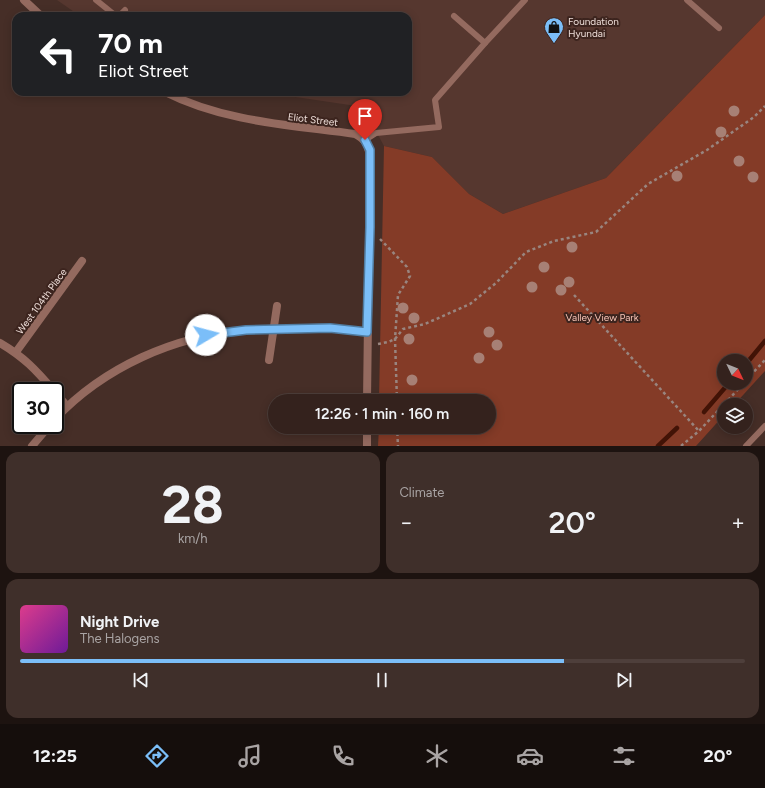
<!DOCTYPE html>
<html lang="en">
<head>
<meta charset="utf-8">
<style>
	:root { --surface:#34221d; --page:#3f2f2a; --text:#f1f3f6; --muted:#a9a4a4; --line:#4e3f3b; --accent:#7bbef8 }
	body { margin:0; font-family:Figtree,sans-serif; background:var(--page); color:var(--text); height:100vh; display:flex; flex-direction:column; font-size:15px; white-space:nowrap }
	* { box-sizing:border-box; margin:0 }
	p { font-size:13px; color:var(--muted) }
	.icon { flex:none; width:22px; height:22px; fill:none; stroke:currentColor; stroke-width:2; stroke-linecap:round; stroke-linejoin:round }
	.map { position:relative; height:446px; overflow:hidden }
	.sheet { display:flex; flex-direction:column; gap:6px; padding:6px; background:#1d1310; flex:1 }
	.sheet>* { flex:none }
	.top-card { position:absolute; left:12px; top:12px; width:400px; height:84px; border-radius:12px; box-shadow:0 2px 10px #0003,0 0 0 1px var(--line); background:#202124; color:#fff; overflow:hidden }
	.needle { width:26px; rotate:133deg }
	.tools { position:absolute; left:717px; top:354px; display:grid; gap:8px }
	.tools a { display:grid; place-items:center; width:36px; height:36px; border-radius:50%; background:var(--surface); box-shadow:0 2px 10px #0003,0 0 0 1px var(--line); font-size:20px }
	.speed { position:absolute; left:12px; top:382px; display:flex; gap:8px; font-size:20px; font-weight:700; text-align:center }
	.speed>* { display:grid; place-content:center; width:52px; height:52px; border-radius:50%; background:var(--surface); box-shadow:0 2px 10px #0003,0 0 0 1px var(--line); line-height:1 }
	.speed .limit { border:2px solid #111; border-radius:6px; background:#fff; color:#111 }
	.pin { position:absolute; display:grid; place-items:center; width:34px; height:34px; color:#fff; margin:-41px -17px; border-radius:50% 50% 50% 0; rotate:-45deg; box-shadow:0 0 4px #0007 }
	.pin .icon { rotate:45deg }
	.me { position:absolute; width:44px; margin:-22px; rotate:82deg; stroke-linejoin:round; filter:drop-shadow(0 0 3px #0008) }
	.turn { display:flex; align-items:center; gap:14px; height:84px; padding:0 20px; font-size:18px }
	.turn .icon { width:52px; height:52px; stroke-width:2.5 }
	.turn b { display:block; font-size:28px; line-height:34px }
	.big { font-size:30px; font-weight:600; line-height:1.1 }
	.sheet .tile { flex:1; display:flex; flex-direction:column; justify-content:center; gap:6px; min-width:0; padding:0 14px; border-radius:12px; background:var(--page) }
	.sheet .dial { align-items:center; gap:0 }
	.dial b { font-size:52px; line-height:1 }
	.song { display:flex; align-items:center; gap:12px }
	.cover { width:48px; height:48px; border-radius:6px; background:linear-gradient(135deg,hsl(330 70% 55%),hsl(280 70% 35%)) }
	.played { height:4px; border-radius:2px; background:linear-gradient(90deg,var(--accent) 75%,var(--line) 75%) }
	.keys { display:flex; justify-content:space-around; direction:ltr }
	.heat { display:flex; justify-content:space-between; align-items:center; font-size:22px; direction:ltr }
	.sheet .tiles { flex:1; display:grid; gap:6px; grid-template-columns:1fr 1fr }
	.tile:last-child { grid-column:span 2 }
	.trip { position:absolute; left:268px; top:394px; width:228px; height:40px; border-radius:20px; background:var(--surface); box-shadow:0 2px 10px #0003,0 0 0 1px var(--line); font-weight:600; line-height:40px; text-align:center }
	.tab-bar { display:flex; height:64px; justify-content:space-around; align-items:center; background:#150e0c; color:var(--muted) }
	.tab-bar .icon { width:28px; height:28px }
	.tab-bar .selected { color:var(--accent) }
	.tab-bar b { font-size:18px; color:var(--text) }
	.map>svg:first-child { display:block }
	.built { fill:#56372f }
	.green { fill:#843b27; fill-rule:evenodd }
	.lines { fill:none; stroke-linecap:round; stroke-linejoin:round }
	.stream { stroke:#421306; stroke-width:4.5 }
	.path { stroke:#99857f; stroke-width:2.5; stroke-dasharray:3 3; stroke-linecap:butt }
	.service { stroke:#946a5f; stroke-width:6 }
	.minor { stroke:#946a5f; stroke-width:8 }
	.tree { fill:#a78075 }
	.route-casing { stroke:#507ca1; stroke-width:10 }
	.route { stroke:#7bbef8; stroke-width:7 }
	.labels { text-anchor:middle; stroke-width:4; stroke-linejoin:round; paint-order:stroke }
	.poi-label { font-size:10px; fill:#efdfda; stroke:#3c241e; text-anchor:start }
	.street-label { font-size:10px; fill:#efdfda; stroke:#3c241e }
	.park-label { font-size:10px; fill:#f7c3b5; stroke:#3c241e }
</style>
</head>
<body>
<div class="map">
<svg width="765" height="446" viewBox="0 0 765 446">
	<rect width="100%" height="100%" fill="#462e27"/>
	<!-- built -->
	<polygon class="built" points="57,0 765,0 765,15 606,178 503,214 469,194 432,157 384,146 363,107 262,92 408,92 408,16 80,16"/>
	<!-- green -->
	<path class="green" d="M765 15V371L734 405H724V415L696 446H378L379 427H489V401H379L384 146 432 157 469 194 503 214 606 178ZM724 361H746V383H724Z"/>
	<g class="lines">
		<!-- stream -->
		<g class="stream">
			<polyline points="746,364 765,341"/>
			<polyline points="704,412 729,383"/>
			<polyline points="658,446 677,428"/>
		</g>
		<!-- path -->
		<g class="path">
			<polyline points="380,239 407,267 410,276 398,295 395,339 397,401"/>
			<polyline points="574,295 699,431"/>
			<polyline points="378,344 388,342 395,339 403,329 425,324 470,304 496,283 526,252 554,241 596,232 648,184 707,150 754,117 765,106"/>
			<polyline points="746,380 765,360"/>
			<polyline points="397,427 398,446"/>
			<polyline points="681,446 699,431 744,383"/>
		</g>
		<!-- service -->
		<g class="service">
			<polyline points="96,0 116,16"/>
			<polyline points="687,0 719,28"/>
			<polyline points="119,16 125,10"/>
			<polyline points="485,43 525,0"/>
			<polyline points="365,140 376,133 439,127 435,100 485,43 454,16"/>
			<polyline points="746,446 765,426"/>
		</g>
		<!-- minor -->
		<g class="minor">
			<polyline points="24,0 41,16"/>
			<path d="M165 92C224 122 291 125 355 134 367 140 369 147 370 160L367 401"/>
			<path d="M0 343C24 357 36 370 54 391"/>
			<polyline points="16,352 82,261"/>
			<polyline points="269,360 277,306"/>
			<polyline points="55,392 67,406"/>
			<path d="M55 419C104 367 174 336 246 330 257 329 268 330 279 330 296 329 313 327 330 328 342 329 355 331 367 332"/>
			<polyline points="32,446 50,425"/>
			<polyline points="367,446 367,427"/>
		</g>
	</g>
	<!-- trees -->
	<g class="tree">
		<circle cx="734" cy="111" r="5.5"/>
		<circle cx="721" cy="132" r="5.5"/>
		<circle cx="739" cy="161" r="5.5"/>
		<circle cx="677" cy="176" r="5.5"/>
		<circle cx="753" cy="177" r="5.5"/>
		<circle cx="572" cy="247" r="5.5"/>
		<circle cx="544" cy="267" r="5.5"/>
		<circle cx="569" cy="282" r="5.5"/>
		<circle cx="532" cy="287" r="5.5"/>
		<circle cx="561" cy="290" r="5.5"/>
		<circle cx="403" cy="308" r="5.5"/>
		<circle cx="414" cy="318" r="5.5"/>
		<circle cx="489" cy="332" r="5.5"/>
		<circle cx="409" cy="339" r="5.5"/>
		<circle cx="497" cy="345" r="5.5"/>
		<circle cx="479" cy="358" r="5.5"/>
		<circle cx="412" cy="380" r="5.5"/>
	</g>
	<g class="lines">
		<!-- route casing -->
		<g class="route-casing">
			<polyline id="route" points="206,335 246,330 330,328 367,332 370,227 370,150 365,140"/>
		</g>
		<!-- route -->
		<use href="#route" class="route"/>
	</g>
	<!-- icons -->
	<defs>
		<g id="shop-pin" transform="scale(1)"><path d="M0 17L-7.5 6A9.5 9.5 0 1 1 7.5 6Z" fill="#7bbef8" stroke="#3c241e"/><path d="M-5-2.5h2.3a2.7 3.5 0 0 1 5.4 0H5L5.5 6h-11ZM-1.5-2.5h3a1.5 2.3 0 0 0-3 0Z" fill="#111"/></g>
	</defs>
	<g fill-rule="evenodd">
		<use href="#shop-pin" x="554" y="27"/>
	</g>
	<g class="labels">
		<!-- poi labels -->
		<g class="poi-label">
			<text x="568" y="25">Foundation<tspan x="568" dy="12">Hyundai</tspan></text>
		</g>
		<!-- street labels -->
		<g class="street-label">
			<text transform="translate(313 119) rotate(7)" y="4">Eliot Street</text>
			<text transform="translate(41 301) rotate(-54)" y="4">West 104th Place</text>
		</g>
		<!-- park labels -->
		<g class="park-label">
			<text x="602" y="321">Valley View Park</text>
		</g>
	</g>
</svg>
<div class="tools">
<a><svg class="needle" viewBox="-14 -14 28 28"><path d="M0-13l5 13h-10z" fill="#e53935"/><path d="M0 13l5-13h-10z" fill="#a9a4a4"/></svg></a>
<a><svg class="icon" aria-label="layers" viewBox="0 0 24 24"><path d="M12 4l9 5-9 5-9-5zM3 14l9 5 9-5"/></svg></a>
</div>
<div class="speed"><div class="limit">30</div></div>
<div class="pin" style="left:365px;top:140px;background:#d93025"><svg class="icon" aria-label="arrive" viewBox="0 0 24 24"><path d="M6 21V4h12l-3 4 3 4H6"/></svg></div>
<svg class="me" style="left:206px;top:335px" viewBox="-20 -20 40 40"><circle r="19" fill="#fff"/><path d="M0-13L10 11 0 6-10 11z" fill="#7bbef8"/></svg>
<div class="trip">12:26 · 1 min · 160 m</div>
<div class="top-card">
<div class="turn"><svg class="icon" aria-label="left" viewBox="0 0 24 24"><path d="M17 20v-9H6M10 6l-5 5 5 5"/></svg><div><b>70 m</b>Eliot Street</div></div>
</div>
</div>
<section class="sheet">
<div class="tiles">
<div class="tile dial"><b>28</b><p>km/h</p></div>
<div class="tile"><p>Climate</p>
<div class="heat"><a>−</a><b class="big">20°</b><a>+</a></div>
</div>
<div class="tile">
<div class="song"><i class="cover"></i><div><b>Night Drive</b><p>The Halogens</p></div></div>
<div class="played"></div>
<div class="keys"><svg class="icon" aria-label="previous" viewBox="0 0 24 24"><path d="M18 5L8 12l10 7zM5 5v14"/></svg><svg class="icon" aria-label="pause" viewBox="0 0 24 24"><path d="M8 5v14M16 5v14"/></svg><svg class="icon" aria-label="next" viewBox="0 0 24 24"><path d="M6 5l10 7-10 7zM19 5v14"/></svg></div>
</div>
</div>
</section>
<nav class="tab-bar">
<b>12:25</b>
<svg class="icon selected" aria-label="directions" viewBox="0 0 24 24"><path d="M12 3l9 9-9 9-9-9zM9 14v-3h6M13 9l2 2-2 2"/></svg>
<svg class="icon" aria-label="music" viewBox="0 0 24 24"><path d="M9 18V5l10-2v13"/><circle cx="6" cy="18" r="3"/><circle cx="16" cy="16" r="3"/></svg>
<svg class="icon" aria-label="phone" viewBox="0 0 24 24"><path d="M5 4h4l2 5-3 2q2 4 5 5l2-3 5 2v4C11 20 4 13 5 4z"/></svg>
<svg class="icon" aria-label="climate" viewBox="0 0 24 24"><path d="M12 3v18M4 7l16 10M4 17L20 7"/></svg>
<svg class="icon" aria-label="car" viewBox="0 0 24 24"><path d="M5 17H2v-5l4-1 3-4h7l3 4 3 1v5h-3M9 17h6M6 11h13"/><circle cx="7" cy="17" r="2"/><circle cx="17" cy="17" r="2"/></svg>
<svg class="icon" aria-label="filters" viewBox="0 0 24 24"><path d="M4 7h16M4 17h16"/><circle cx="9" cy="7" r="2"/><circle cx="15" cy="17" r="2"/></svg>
<b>20°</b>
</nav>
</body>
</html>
